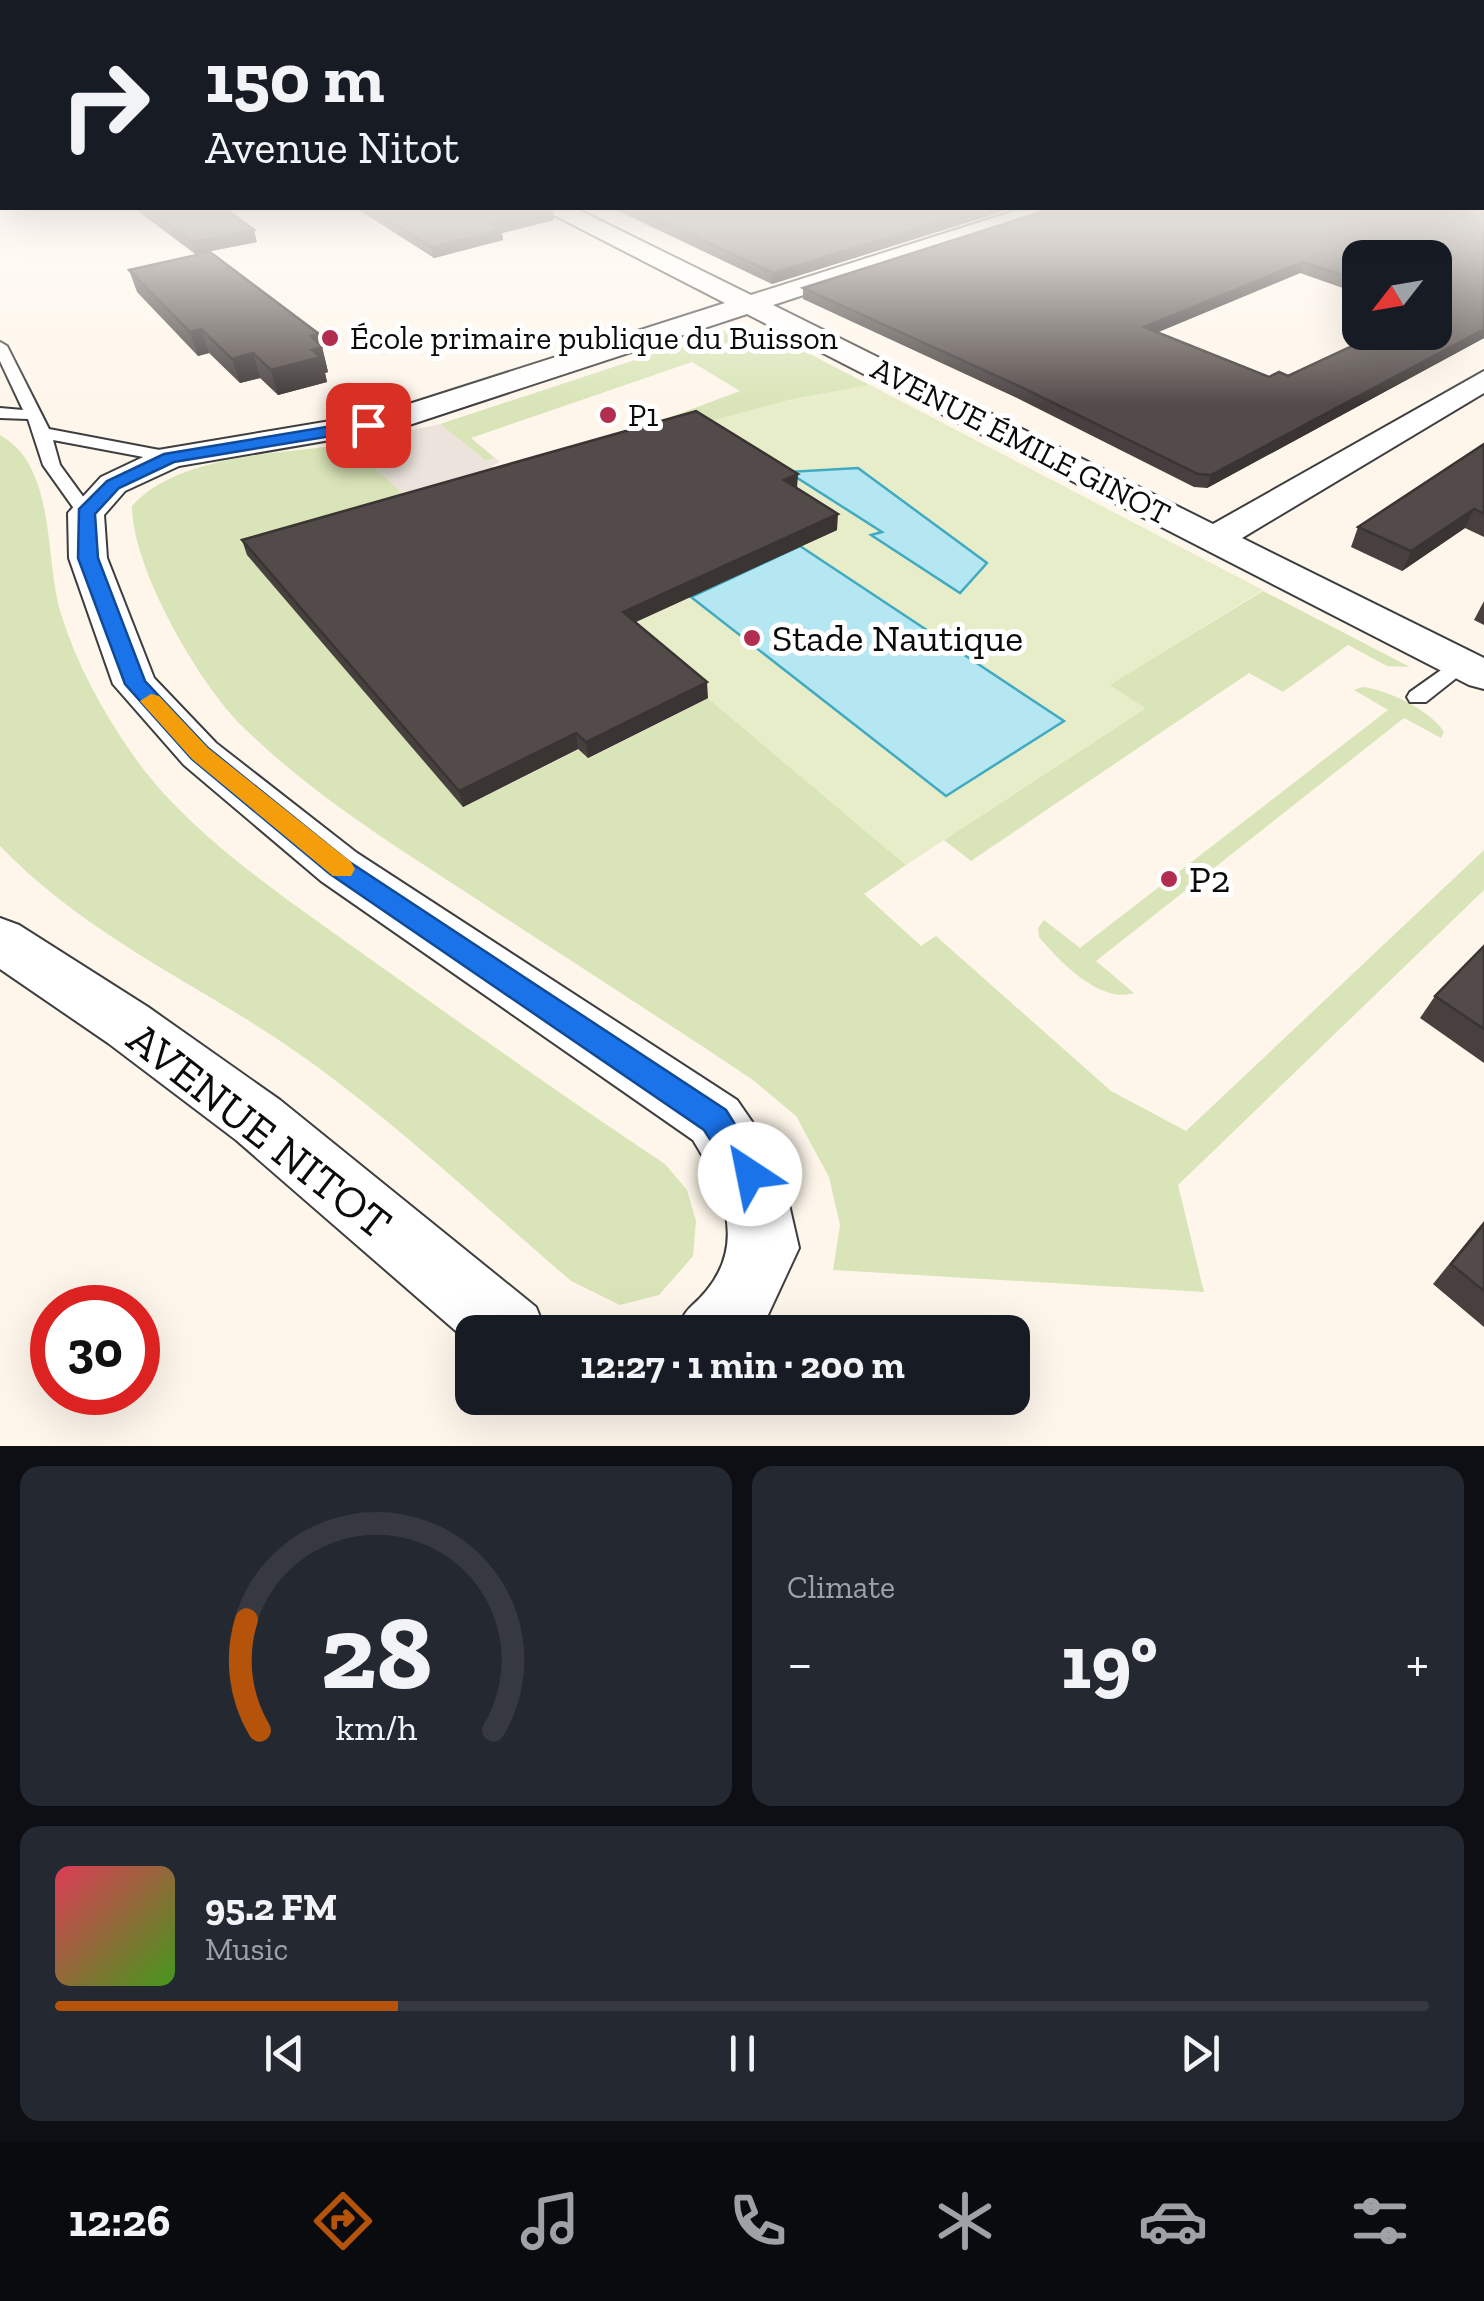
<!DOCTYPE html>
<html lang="en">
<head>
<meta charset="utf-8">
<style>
	:root { --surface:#171b24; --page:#242831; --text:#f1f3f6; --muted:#9ea1a6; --line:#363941; --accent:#b45309 }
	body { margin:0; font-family:"Zilla Slab",serif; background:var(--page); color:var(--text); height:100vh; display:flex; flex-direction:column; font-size:38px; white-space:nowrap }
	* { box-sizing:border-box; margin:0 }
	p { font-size:32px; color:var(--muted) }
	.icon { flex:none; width:55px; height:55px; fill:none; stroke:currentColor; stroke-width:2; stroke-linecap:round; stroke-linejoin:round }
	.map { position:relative; height:1446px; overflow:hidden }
	.side { display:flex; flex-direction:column; gap:20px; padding:20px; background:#0d0f14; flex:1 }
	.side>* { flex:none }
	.hud { position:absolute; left:0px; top:0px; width:1485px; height:210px; box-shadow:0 10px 40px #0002; background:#171b24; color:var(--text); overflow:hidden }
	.needle { width:65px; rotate:239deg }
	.tools { position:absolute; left:1342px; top:240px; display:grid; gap:20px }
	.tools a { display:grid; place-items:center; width:110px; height:110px; border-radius:20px; background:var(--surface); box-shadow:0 10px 40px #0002; font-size:50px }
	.speed { position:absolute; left:30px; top:1285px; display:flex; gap:20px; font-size:50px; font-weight:700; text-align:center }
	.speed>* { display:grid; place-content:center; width:130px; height:130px; border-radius:50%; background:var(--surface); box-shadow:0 10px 40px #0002; line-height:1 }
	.speed .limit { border:15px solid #d22; background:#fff; color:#111 }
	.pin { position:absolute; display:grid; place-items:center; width:85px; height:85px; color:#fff; margin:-42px; border-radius:20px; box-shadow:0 5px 15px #0006 }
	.me { position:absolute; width:110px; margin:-55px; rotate:326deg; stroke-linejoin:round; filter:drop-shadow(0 0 8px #0008) }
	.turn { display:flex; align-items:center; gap:35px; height:210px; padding:0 40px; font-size:45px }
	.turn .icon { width:130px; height:130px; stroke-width:2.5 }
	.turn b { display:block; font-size:70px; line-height:85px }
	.big { font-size:75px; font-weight:800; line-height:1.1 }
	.side .card { flex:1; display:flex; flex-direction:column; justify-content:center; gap:15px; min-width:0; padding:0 35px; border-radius:20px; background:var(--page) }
	.side .dial { align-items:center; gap:0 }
	.dial svg { height:260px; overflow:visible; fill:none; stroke:var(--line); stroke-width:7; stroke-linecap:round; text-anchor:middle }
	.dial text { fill:var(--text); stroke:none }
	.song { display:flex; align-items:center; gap:30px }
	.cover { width:120px; height:120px; border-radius:15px; background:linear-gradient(135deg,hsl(350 70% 55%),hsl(100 70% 35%)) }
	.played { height:10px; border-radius:5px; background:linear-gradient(90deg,var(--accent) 25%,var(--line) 25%) }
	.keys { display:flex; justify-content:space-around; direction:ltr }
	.heat { display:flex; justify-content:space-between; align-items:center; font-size:55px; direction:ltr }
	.side .tiles { flex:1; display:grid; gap:20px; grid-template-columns:1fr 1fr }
	.card:last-child { grid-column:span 2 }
	.trip { position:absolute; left:455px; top:1315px; width:575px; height:100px; border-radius:20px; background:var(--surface); box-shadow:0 10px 40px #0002; font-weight:800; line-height:100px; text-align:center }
	.tabs { display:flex; height:160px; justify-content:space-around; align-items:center; background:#090b0e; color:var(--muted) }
	.tabs .icon { width:70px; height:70px }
	.tabs .selected { color:var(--accent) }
	.tabs b { font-size:45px; color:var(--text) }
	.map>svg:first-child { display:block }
	.green { fill:#d9e5b8 }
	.pitch { fill:#e8edc9 }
	.plaza { fill:#ece4dc }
	.water { fill:#b4e7f1; stroke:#40aac3; stroke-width:2.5 }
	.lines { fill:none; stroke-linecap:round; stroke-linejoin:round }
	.service-casing { stroke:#3e3e3e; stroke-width:4 }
	.minor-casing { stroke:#3e3e3e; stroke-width:4 }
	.service { fill:#fff; fill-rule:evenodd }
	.minor { fill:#fff; fill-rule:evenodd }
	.wall { fill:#47403f; fill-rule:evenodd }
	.shaded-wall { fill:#3a3433 }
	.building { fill:#534b49; stroke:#3a3433; stroke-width:2.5; fill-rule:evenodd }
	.route { fill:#1a73e8; stroke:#114b97; stroke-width:2.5 }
	.slow { fill:#f59e0b }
	.poi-dot { fill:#b12e50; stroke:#fff; stroke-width:4 }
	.labels { text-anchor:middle; stroke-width:10; stroke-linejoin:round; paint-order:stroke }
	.far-poi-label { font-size:32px; fill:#0b0b0b; stroke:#fff; text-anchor:start }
	.far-street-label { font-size:32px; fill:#0b0b0b; stroke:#fff }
	.poi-label { font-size:38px; fill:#0b0b0b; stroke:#fff; text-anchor:start }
	.near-street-label { font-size:45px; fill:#0b0b0b; stroke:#fff }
</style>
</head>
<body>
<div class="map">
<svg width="1484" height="1446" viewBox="0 0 1484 1446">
	<rect width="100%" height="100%" fill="#fef6eb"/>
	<!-- green -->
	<g class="green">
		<polygon points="729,329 764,330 1149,531 595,445 740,391 692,362 471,438 495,458 486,461 440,424"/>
		<path d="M0 435C57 466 44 559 61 614 77 665 103 712 133 755 189 836 294 904 373 961 470 1030 566 1098 665 1164L687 1190 696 1221 693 1256 659 1295 620 1305 571 1281C487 1209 405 1131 316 1066 209 987 96 945 0 846Z"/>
		<path d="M348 444 417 506 578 749 589 758 708 698 906 865 864 894 921 946 936 936 1111 1091 1186 1131 1484 850V890L1178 1185 1204 1292 833 1270 840 1225 829 1177 796 1116 753 1080C656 1015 558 953 461 889 384 839 308 791 242 726 198 682 132 568 132 506 178 454 282 454 348 444Z"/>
		<polygon points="1263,591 1410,667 1387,666 1348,645 1283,692 1249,673 971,861 944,840 1144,709 1109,685"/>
		<path d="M1362 687C1386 689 1432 711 1444 732L1441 738 1404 718 1096 961 1134 993C1100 1004 1060 962 1039 937L1038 928 1044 920 1080 948 1388 710 1354 690Z"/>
	</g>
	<!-- pitch -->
	<polygon class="pitch" points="869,385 1263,590 1110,685 1145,708 906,865 708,698 588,758 578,750 463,807 247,555 707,422 792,399"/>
	<!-- plaza -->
	<polygon class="plaza" points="440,424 486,461 495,458 500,462 492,466 507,478 417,506 348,444"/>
	<!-- water -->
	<g class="water">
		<polygon points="858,468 987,563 960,593 871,535 882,532 788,472"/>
		<polygon points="800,546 1064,721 946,796 691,597"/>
	</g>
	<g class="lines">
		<!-- service casing -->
		<g class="service-casing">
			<g id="service">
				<polygon points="0,342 7,346 49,429 170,452 178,457 170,462 53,440 60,465 95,513 86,518 80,517 43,465 28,419 0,418 0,408 23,410 0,361"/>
				<polygon points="1461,656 1469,658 1472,663 1469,668 1426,702 1410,702 1407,697 1410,692"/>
			</g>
		</g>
		<!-- minor casing -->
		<g class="minor-casing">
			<g id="minor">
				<path d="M547 208H575L751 295 1024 208H1057L1054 213 773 305 1213 524 1484 371V393L1242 538 1484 658V689L1469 685 747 314 400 428 179 466 125 491 104 515 107 558 154 678 216 743 357 853 737 1100 773 1152 782 1174 799 1248 760 1332H676C688 1303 691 1310 707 1290 747 1241 722 1187 693 1140L321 881 184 765 113 684 69 558 68 513 101 477 158 450 384 412 725 303 550 213Z"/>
				<polygon points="0,918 19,925 148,1007 280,1100 536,1307 546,1332 472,1332 472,1345 236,1140 108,1043 0,969"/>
			</g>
		</g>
		<!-- service -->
		<use href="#service" class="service"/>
		<!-- minor -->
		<use href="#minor" class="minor"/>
	</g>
	<!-- wall -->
	<g class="wall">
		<polygon points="134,208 225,208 257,242 195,254"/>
		<polygon points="356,208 551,208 553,209 554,220 502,233 503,240 434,258"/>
		<polygon points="612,208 1013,208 772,284"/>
		<path d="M1476 208 1484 338 1207 488 1194 487 1017 398 803 299V288ZM1360 258H1435V332L1288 376 1269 377 1157 332 1300 273 1360 294Z"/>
		<polygon points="129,270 319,334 328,372 325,373 327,382 278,395 260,378 240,383 209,353 198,356 137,292"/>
		<polygon points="1484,444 1484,537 1465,528 1402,571 1351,547 1358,527"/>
		<polygon points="797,489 837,530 636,622 708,698 588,758 578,749 463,807 247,555 242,540"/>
		<polygon points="1484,601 1484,625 1474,620"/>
		<polygon points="1484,946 1484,1063 1420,1018 1435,996"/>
		<polygon points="1484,1221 1484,1327 1433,1284"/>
	</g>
	<!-- shaded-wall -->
	<g class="shaded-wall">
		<polygon points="983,208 1013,208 772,284 773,273"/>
		<polygon points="553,209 554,220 502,233 503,240 434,258 432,247 492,224"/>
		<polygon points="254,230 257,242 195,254 192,242"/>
		<polygon points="1303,262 1300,273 1142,339 1144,327"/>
		<polygon points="1484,326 1484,338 1207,488 1211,475"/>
		<polygon points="201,329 209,353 198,356 190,332"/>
		<polygon points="319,334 328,372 325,373 327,382 278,395 271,370 311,336"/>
		<polygon points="253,353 260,378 240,383 232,359"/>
		<polygon points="798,474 797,489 784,480"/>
		<polygon points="1474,509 1465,528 1402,571 1411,551"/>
		<polygon points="838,514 837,530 624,627 623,612"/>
		<polygon points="707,682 708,698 588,758 586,742"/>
		<polygon points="576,733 578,749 463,807 459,791"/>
	</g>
	<!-- building -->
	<g class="building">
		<polygon points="145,208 225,208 254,230 192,242"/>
		<polygon points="369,208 551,208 553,209 492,224 502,230 432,247"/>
		<polygon points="633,208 983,208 773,273"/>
		<path d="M1054 208H1476L1484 209V329L1211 475 1198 474 1019 386 803 288ZM1360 258H1435V306L1437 307 1435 308V332H1382L1288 376 1279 372 1269 377 1144 327 1303 262 1360 281Z"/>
		<polygon points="210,252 319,334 311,336 322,347 312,350 321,357 271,370 253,353 232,359 201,329 190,332 129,270"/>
		<polygon points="696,411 798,474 784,480 838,514 623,612 707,682 586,742 576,733 459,791 242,540"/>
		<polygon points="1484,444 1484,514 1474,509 1411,551 1358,527"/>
		<polygon points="1484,946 1484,1029 1435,996"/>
		<polygon points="1484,1224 1484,1291 1451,1264"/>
	</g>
	<!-- sky -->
	<linearGradient id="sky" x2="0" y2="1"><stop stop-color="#93c8ec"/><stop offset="0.5" stop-color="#fffbf6"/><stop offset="1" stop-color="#fffbf6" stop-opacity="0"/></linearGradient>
	<rect width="1484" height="405" fill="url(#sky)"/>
	<!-- route -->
	<polygon class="route" points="368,420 374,422 374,429 174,462 119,488 95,514 98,558 145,681 208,748 348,861 726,1110 766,1174 762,1184 750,1189 739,1184 704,1130 330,874 192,759 125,684 78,558 79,509 107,481 164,454"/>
	<!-- slow -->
	<polygon class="slow" points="151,694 159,696 208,748 351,862 355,869 351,876 333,876 192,759 140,701"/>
	<!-- markers -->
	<g class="poi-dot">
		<circle cx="330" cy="338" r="10"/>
		<circle cx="608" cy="415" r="10"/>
		<circle cx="752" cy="638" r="10"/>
		<circle cx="1169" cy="879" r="10"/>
	</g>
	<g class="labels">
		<!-- far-poi labels -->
		<g class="far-poi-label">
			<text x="350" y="349">École primaire publique du Buisson</text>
			<text x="628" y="426">P1</text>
		</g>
		<!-- far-street labels -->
		<g class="far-street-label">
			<text transform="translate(1021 441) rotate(27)" y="11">AVENUE ÉMILE GINOT</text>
		</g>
		<!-- poi labels -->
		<g class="poi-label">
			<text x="772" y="651">Stade Nautique</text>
			<text x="1189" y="892">P2</text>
		</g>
		<!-- near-street labels -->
		<g class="near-street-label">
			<text transform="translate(260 1130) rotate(38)" y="16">AVENUE NITOT</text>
		</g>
	</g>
</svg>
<div class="tools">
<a><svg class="needle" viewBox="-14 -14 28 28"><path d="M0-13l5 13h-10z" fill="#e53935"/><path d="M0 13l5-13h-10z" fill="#9ea1a6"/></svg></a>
</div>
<div class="speed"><div class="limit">30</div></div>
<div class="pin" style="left:368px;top:425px;background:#d93025"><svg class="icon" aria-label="arrive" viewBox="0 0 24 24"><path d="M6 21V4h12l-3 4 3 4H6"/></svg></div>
<svg class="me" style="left:750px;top:1174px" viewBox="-20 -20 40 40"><circle r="19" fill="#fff"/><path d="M0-13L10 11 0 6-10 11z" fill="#1a73e8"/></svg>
<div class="trip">12:27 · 1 min · 200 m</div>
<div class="hud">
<div class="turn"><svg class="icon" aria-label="right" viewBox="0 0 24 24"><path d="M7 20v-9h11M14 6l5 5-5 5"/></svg><div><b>150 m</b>Avenue Nitot</div></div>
</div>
</div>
<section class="side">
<div class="tiles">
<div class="card dial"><svg viewBox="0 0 100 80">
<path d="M14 69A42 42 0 1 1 86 69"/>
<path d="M14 69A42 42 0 0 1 10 35" stroke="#b45309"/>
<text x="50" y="56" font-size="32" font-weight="700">28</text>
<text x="50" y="72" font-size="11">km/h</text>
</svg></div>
<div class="card"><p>Climate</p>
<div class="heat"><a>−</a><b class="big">19°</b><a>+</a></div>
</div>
<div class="card">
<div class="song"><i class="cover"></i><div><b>95.2 FM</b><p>Music</p></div></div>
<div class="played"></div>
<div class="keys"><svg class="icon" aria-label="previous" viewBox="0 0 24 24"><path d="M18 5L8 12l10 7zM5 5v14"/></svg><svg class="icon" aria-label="pause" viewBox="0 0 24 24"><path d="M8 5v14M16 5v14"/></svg><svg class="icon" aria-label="next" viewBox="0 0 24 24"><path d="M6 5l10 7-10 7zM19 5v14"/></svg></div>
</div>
</div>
</section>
<nav class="tabs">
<b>12:26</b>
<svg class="icon selected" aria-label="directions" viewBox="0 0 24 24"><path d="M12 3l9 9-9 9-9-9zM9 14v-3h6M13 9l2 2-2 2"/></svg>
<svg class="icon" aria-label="music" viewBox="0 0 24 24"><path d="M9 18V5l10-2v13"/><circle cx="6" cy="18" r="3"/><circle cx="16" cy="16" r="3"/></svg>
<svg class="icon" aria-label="phone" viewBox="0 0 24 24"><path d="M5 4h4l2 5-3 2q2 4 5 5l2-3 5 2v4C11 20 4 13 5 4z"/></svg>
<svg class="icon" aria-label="climate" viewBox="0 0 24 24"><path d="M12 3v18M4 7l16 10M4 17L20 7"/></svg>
<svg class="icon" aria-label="car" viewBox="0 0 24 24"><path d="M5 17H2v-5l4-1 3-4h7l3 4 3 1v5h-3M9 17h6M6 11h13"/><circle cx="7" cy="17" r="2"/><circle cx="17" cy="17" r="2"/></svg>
<svg class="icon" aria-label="filters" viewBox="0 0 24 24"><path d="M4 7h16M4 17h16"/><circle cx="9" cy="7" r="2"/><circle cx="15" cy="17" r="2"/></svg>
</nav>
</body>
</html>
